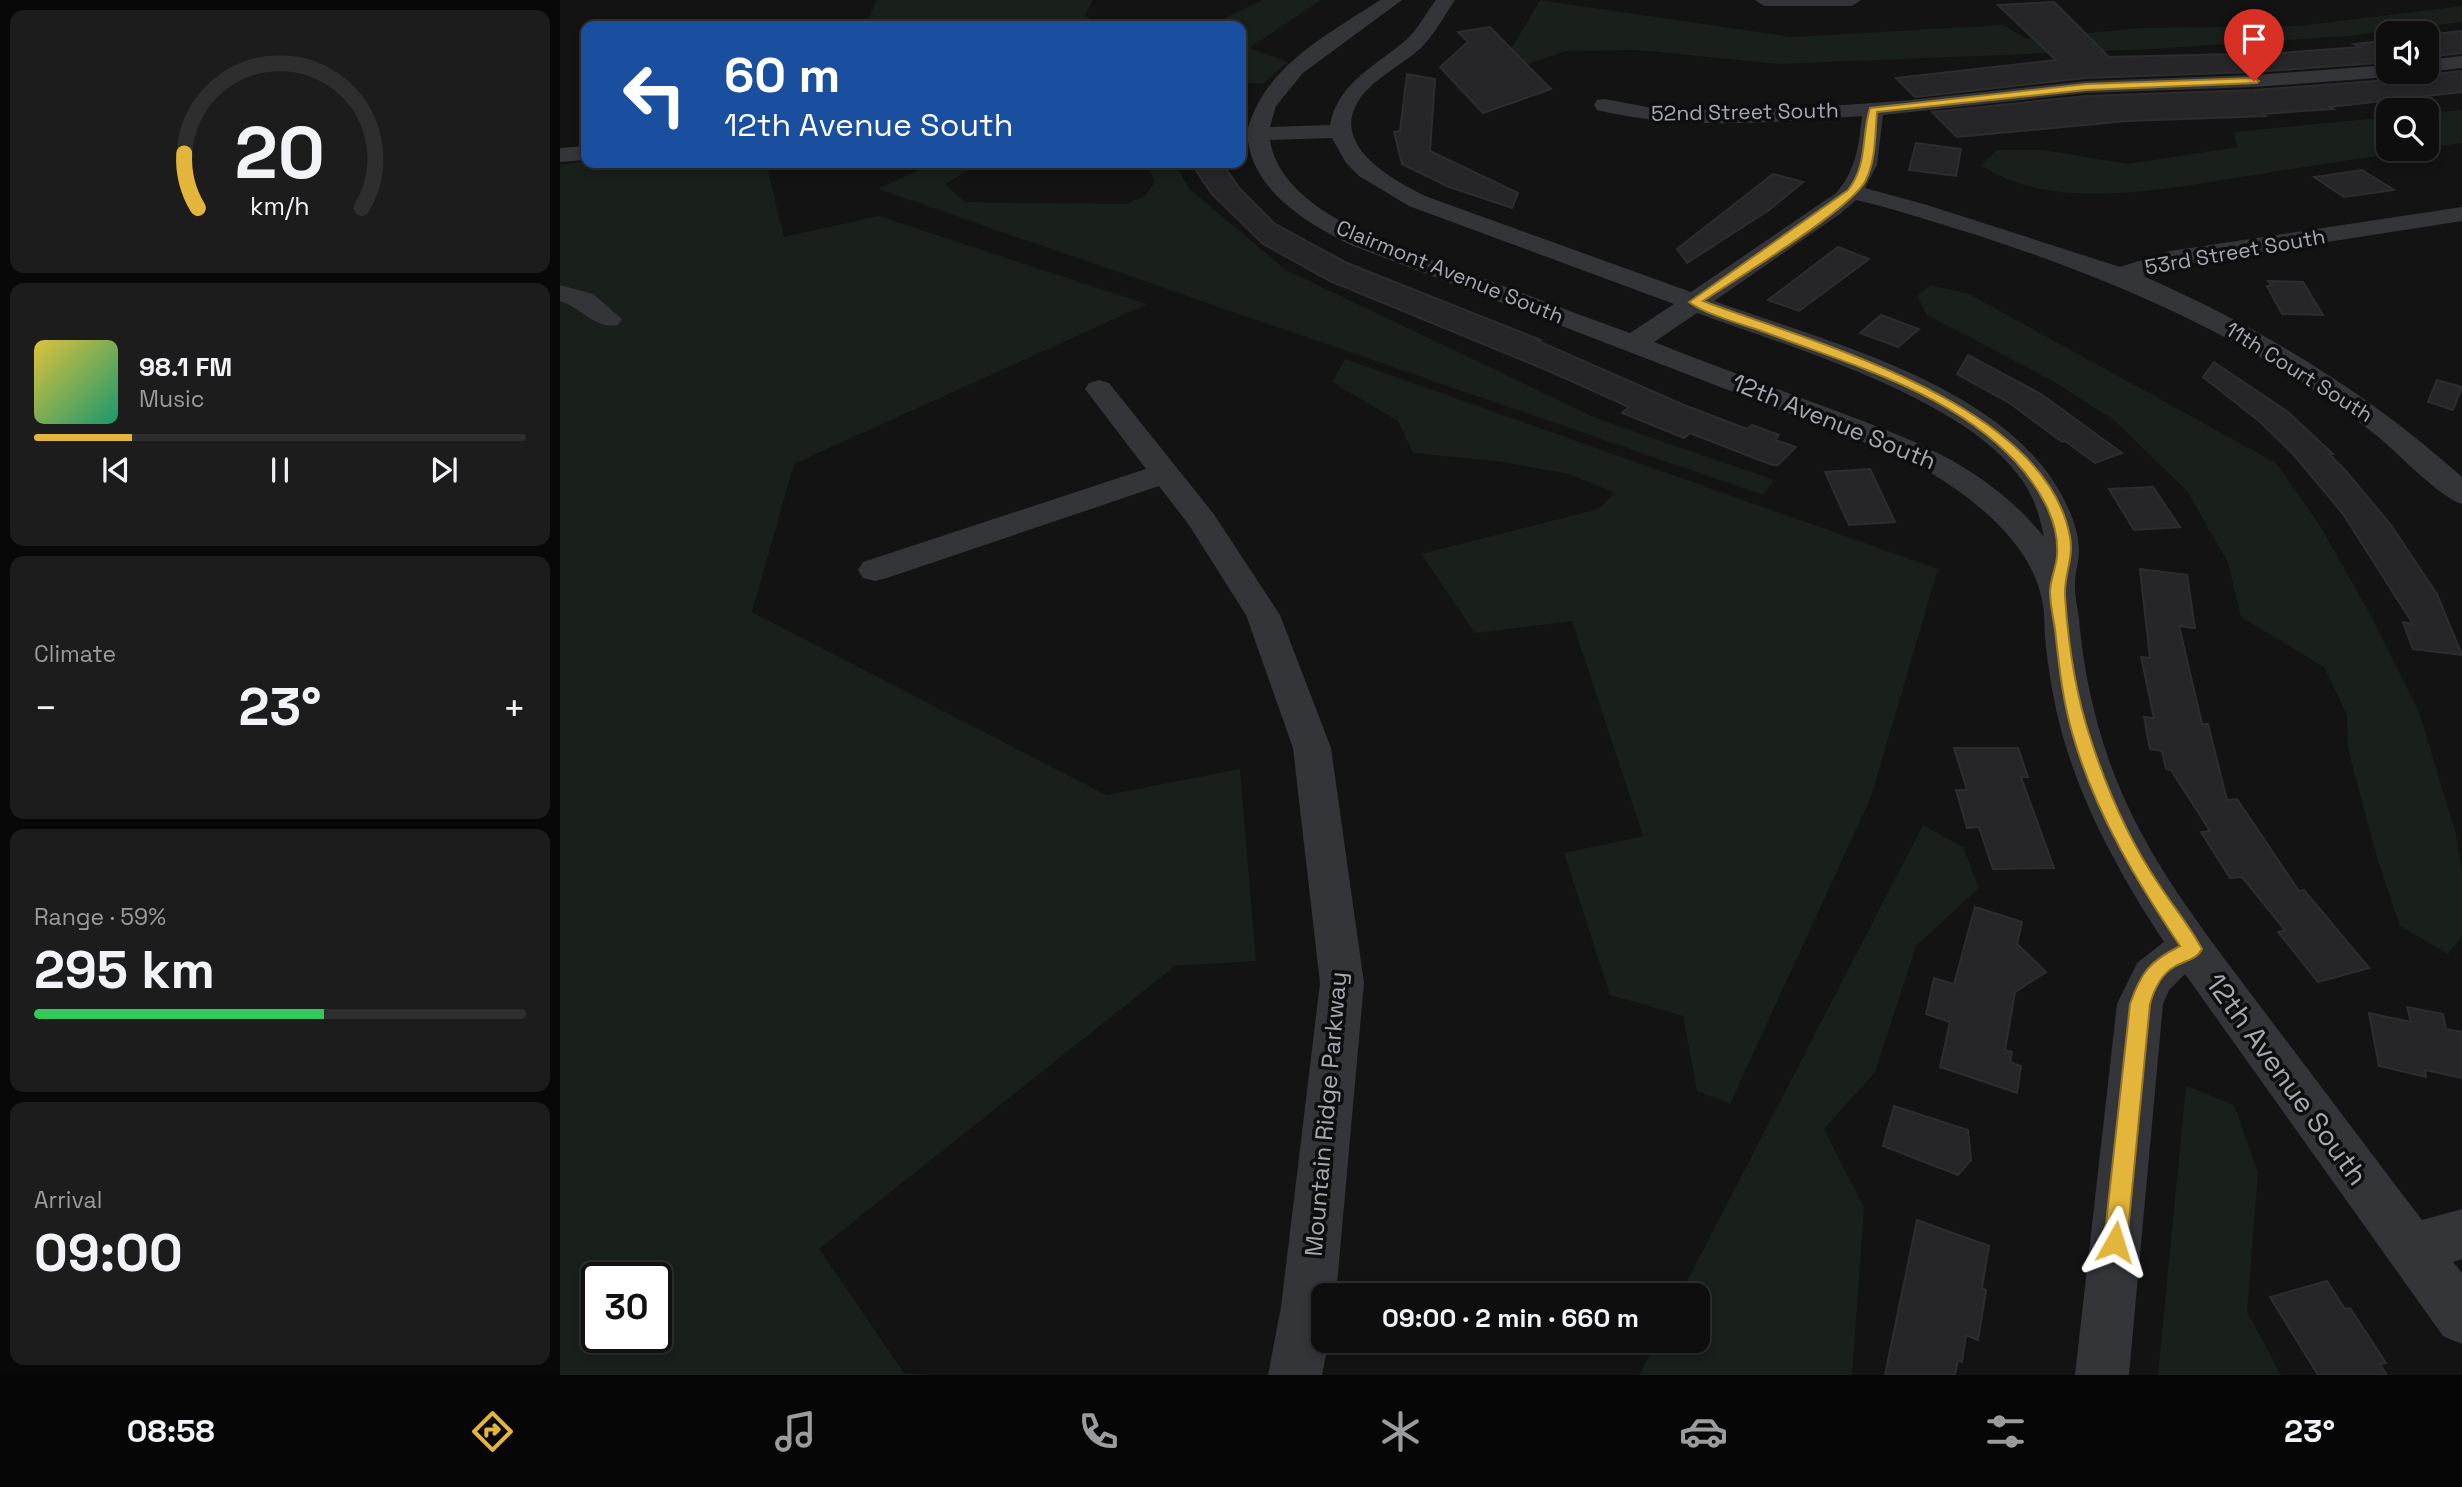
<!DOCTYPE html>
<html lang="en">
<head>
<meta charset="utf-8">
<style>
	:root { --surface:#0e0e0f; --page:#1c1c1d; --text:#f1f3f6; --muted:#9b9c9e; --line:#2e2e2f; --accent:#e4b53b }
	body { margin:0; font-family:"Space Grotesk",sans-serif; background:var(--page); color:var(--text); height:100vh; display:flex; flex-direction:column; font-size:26px; white-space:nowrap }
	* { box-sizing:border-box; margin:0 }
	p { font-size:23px; color:var(--muted) }
	.icon { flex:none; width:38px; height:38px; fill:none; stroke:currentColor; stroke-width:2; stroke-linecap:round; stroke-linejoin:round }
	.map { position:relative; flex:1; overflow:hidden }
	.side { display:flex; flex-direction:column; gap:10px; padding:10px; background:#080808; width:560px }
	.side>* { flex:none }
	.banner { position:absolute; left:21px; top:21px; width:665px; height:147px; border-radius:14px; box-shadow:0 4px 10px #0003,0 0 0 2px var(--line); background:#1a4fa0; color:#fff; overflow:hidden }
	.fabs { position:absolute; left:1816px; top:21px; display:grid; gap:14px }
	.fabs a { display:grid; place-items:center; width:63px; height:63px; border-radius:14px; background:var(--surface); box-shadow:0 4px 10px #0003,0 0 0 2px var(--line); font-size:35px }
	.speed { position:absolute; left:21px; top:1262px; display:flex; gap:14px; font-size:35px; font-weight:700; text-align:center }
	.speed>* { display:grid; place-content:center; width:91px; height:91px; border-radius:50%; background:var(--surface); box-shadow:0 4px 10px #0003,0 0 0 2px var(--line); line-height:1 }
	.speed .limit { border:4px solid #111; border-radius:10px; background:#fff; color:#111 }
	.pin { position:absolute; display:grid; place-items:center; width:60px; height:60px; color:#fff; margin:-72px -30px; border-radius:50% 50% 50% 0; rotate:-45deg; box-shadow:0 0 7px #0007 }
	.pin .icon { rotate:45deg }
	.me { position:absolute; width:77px; margin:-38px; rotate:6deg; stroke-linejoin:round; filter:drop-shadow(0 0 5px #0008) }
	.turn { display:flex; align-items:center; gap:24px; height:147px; padding:0 28px; font-size:32px }
	.turn .icon { width:91px; height:91px; stroke-width:2.5 }
	.turn b { display:block; font-size:49px; line-height:60px }
	.big { font-size:52px; font-weight:600; line-height:1.1 }
	.side .card { flex:1; display:flex; flex-direction:column; justify-content:center; gap:10px; min-width:0; padding:0 24px; border-radius:14px; background:var(--page) }
	.side .dial { align-items:center; gap:0 }
	.dial svg { height:182px; overflow:visible; fill:none; stroke:var(--line); stroke-width:7; stroke-linecap:round; text-anchor:middle }
	.dial text { fill:var(--text); stroke:none }
	.song { display:flex; align-items:center; gap:21px }
	.cover { width:84px; height:84px; border-radius:10px; background:linear-gradient(135deg,hsl(50 70% 55%),hsl(160 70% 35%)) }
	.played { height:7px; border-radius:4px; background:linear-gradient(90deg,var(--accent) 20%,var(--line) 20%) }
	.keys { display:flex; justify-content:space-around; direction:ltr }
	.heat { display:flex; justify-content:space-between; align-items:center; font-size:38px; direction:ltr }
	.charge { height:10px; border-radius:5px; background:linear-gradient(90deg,#34c759 59%,var(--line) 0) }
	.trip { position:absolute; left:751px; top:1283px; width:399px; height:70px; border-radius:14px; background:var(--surface); box-shadow:0 4px 10px #0003,0 0 0 2px var(--line); font-weight:600; line-height:70px; text-align:center }
	.tabs { display:flex; height:112px; justify-content:space-around; align-items:center; background:#060606; color:var(--muted) }
	.tabs .icon { width:49px; height:49px }
	.tabs .active { color:var(--accent) }
	.tabs b { font-size:32px; color:var(--text) }
	main { display:flex; flex:1; min-height:0 }
	.map>svg:first-child { display:block }
	.green { fill:#191f1b; fill-rule:evenodd }
	.building { fill:#262628; stroke:#2d2d30; stroke-width:2 }
	.lines { fill:none; stroke-linecap:round; stroke-linejoin:round }
	.minor { fill:#343539; fill-rule:evenodd }
	.route { fill:#e4b53b; stroke:#947626; stroke-width:2 }
	.labels { text-anchor:middle; stroke-width:7; stroke-linejoin:round; paint-order:stroke }
	.far-street-label { font-size:21px; fill:#a6a9b4; stroke:#0e0e0f }
	.street-label { font-size:24px; fill:#a6a9b4; stroke:#0e0e0f }
	.near-street-label { font-size:28px; fill:#a6a9b4; stroke:#0e0e0f }
</style>
</head>
<body>
<main>
<section class="side">
<div class="card dial"><svg viewBox="0 0 100 80">
<path d="M14 69A42 42 0 1 1 86 69"/>
<path d="M14 69A42 42 0 0 1 8 45" stroke="#e4b53b"/>
<text x="50" y="56" font-size="32" font-weight="700">20</text>
<text x="50" y="72" font-size="11">km/h</text>
</svg></div>
<div class="card">
<div class="song"><i class="cover"></i><div><b>98.1 FM</b><p>Music</p></div></div>
<div class="played"></div>
<div class="keys"><svg class="icon" aria-label="previous" viewBox="0 0 24 24"><path d="M18 5L8 12l10 7zM5 5v14"/></svg><svg class="icon" aria-label="pause" viewBox="0 0 24 24"><path d="M8 5v14M16 5v14"/></svg><svg class="icon" aria-label="next" viewBox="0 0 24 24"><path d="M6 5l10 7-10 7zM19 5v14"/></svg></div>
</div>
<div class="card"><p>Climate</p>
<div class="heat"><a>−</a><b class="big">23°</b><a>+</a></div>
</div>
<div class="card"><p>Range · 59%</p><b class="big">295 km</b><div class="charge"></div></div>
<div class="card"><p>Arrival</p><b class="big">09:00</b></div>
</section>
<div class="map">
<svg width="1902" height="1375" viewBox="0 0 1902 1375">
	<rect width="100%" height="100%" fill="#131314"/>
	<!-- green -->
	<g class="green">
		<polygon points="317,0 533,0 525,15 539,26 305,26"/>
		<polygon points="703,0 761,0 689,48 728,62 703,84 681,82 681,26 648,26"/>
		<polygon points="980,0 1232,37 1443,25 1467,39 1581,28 1739,26 1902,6 1902,22 1788,36 1592,49 1218,64 1079,50 1006,51 967,64 933,90 911,96 896,89 947,56"/>
		<polygon points="1902,110 1902,143 1867,148 1867,113"/>
		<path d="M1829 117V149H1864C1808 157 1752 166 1695 175 1613 187 1494 215 1421 165L1437 150H1484L1568 164 1677 147 1674 132Z"/>
		<path d="M26 161V163H206L224 237 318 216 587 304 234 464 192 612 546 795 680 769 696 961 615 966 259 1249 344 1373 371 1375H0V165ZM37 1278H96V1337H37Z"/>
		<polygon points="373,163 420,163 385,184 405,202 566,204 585,196 595,182 587,163 615,163 629,189 726,270 1038,419 1214,480 1203,495 318,189"/>
		<polygon points="1370,285 1407,293 1716,463 1759,524 1809,612 1859,712 1896,834 1902,872 1902,936 1888,954 1840,926 1817,857 1788,749 1787,715 1764,667 1681,617 1668,563 1628,492 1555,421 1493,381 1367,315 1357,296"/>
		<polygon points="785,359 1378,569 1311,797 1170,1104 1137,1091 1123,1016 1050,995 1004,853 1083,836 1012,621 915,633 861,554 1038,509 1055,493 1009,474 936,461 853,453 838,421 772,382"/>
		<polygon points="1363,825 1403,847 1419,888 1356,946 1315,1072 1264,1129 1304,1208 1292,1375 1079,1375 1097,1341 1138,1340 1138,1295 1120,1295"/>
		<polygon points="1626,1086 1674,1105 1698,1173 1687,1312 1721,1375 1598,1375"/>
	</g>
	<!-- building -->
	<g class="building">
		<polygon points="1494,2 1549,57 1721,53 1800,47 1794,44 1829,40 1829,62 1694,72 1526,78 1355,97 1336,78 1496,60 1438,5"/>
		<polygon points="930,27 965,63 991,89 923,113 880,67 908,42 898,32"/>
		<polygon points="1902,31 1902,53 1867,57 1867,35"/>
		<polygon points="1902,71 1902,92 1770,107 1773,109 1703,114 1706,116 1567,121 1397,137 1372,112 1526,96 1694,90 1829,80 1841,72 1863,72 1867,75"/>
		<polygon points="847,74 875,79 870,151 958,193 952,208 889,187 842,164 834,132 840,131"/>
		<polygon points="1356,143 1401,149 1396,176 1349,170"/>
		<polygon points="631,163 662,163 680,189 715,224 787,263 981,340 978,341 1124,405 1187,429 1192,425 1219,435 1215,440 1236,447 1218,465 1212,465 1130,433 1124,438 1062,413 1069,407 991,372 770,281 703,244 651,193"/>
		<polygon points="1802,170 1834,190 1784,197 1754,177"/>
		<polygon points="1213,174 1243,182 1209,210 1127,263 1117,249"/>
		<polygon points="1278,247 1309,259 1239,311 1208,300"/>
		<polygon points="1708,281 1743,282 1763,315 1722,314 1707,286 1712,286"/>
		<polygon points="1321,315 1359,329 1338,347 1300,333"/>
		<polygon points="1408,355 1481,394 1562,453 1535,463 1505,441 1502,442 1451,404 1397,374"/>
		<polygon points="1654,362 1728,412 1773,454 1769,454 1785,470 1831,525 1877,594 1902,655 1853,649 1843,622 1853,624 1783,514 1733,454 1699,421 1643,377"/>
		<polygon points="1877,380 1902,387 1893,410 1868,402"/>
		<polygon points="1310,469 1335,522 1289,525 1265,472"/>
		<polygon points="1593,487 1620,527 1574,530 1549,489"/>
		<polygon points="1580,569 1627,575 1635,628 1619,626 1642,724 1648,724 1667,800 1677,799 1739,891 1744,890 1809,968 1758,982 1718,932 1725,930 1682,877 1670,878 1641,832 1650,831 1611,770 1606,769 1602,751 1590,749 1584,717 1594,718 1581,657 1590,658"/>
		<polygon points="1394,748 1458,748 1468,777 1461,777 1494,868 1433,869 1419,827 1407,828 1396,790 1407,790"/>
		<polygon points="1415,907 1462,922 1457,944 1486,972 1455,992 1445,1050 1452,1052 1450,1062 1461,1066 1457,1093 1380,1067 1390,1022 1366,1014 1374,978 1394,984"/>
		<polygon points="1847,1007 1883,1014 1886,1029 1902,1032 1902,1078 1865,1070 1866,1077 1819,1066 1809,1013 1851,1022"/>
		<polygon points="1334,1106 1408,1130 1411,1160 1398,1175 1323,1146"/>
		<polygon points="1357,1220 1429,1246 1422,1288 1426,1290 1418,1340 1406,1335 1402,1362 1398,1360 1395,1375 1325,1375"/>
		<polygon points="1767,1281 1785,1309 1790,1308 1826,1363 1820,1364 1827,1375 1758,1375 1710,1297"/>
	</g>
	<g class="lines">
		<!-- minor -->
		<g class="minor">
			<path d="M820 0H842L743 73 716 106 710 127 770 125C778 82 816 66 846 40 858 29 866 13 876 0H895C884 16 875 34 861 48 844 63 822 74 806 91 762 140 827 177 865 196L1131 292 1276 193C1296 171 1299 145 1302 116 1214 122 1124 131 1037 110L1034 105 1037 100 1045 99 1092 108 1127 110 1255 107 1341 101 1526 81 1694 75 1829 65V72H1839L1829 77 1694 87 1526 93 1323 115 1317 165 1305 188 1367 205 1560 267 1610 251 1902 207V221L1614 266 1583 276C1700 327 1807 392 1902 477V504C1880 498 1837 452 1816 435 1787 412 1756 390 1724 371 1594 292 1463 247 1317 205L1296 200 1280 214 1154 301C1265 341 1440 384 1500 492 1510 510 1519 531 1519 551 1519 563 1514 576 1515 588 1515 598 1518 609 1519 619 1525 689 1543 758 1575 821 1609 888 1656 947 1700 1006 1754 1077 1808 1149 1862 1220L1902 1209V1259L1893 1262 1902 1273V1344L1883 1336 1625 974 1609 990 1603 1004 1569 1375H1515L1557 1004 1577 963 1604 942C1562 878 1524 810 1503 737 1494 705 1488 670 1485 637 1484 624 1485 612 1482 600 1470 536 1399 487 1345 458L791 245C749 224 695 193 688 141L681 142V128H688C706 65 769 34 820 0ZM772 138 786 163 799 176 849 206 1114 304 1070 333C1020 315 970 296 920 277 857 253 722 219 710 140ZM1137 313C1229 347 1409 398 1464 483 1475 500 1480 517 1484 537 1423 462 1350 439 1263 406 1207 385 1150 364 1094 342Z"/>
			<polygon points="1195,0 1301,0 1292,6 1204,6"/>
			<polygon points="1902,56 1902,68 1867,72 1866,72 1867,60"/>
			<polygon points="26,146 26,160 0,162 0,148"/>
			<path d="M0 285 33 294 62 319 58 325C35 330 21 307 0 301Z"/>
			<polygon points="539,380 549,383 653,513 720,615 771,748 804,983 776,1295 763,1295 763,1340 769,1340 762,1375 708,1375 721,1307 760,983 733,748 686,615 629,525 599,486 327,578 315,581 303,578 298,570 303,562 586,469 525,389 529,383"/>
		</g>
	</g>
	<!-- route -->
	<path class="route" d="M1694 78 1699 81 1697 83 1526 90 1317 112C1315 135 1316 159 1306 180 1292 209 1176 279 1143 301 1254 343 1486 403 1510 537 1514 558 1504 575 1505 595 1508 642 1516 696 1531 740 1547 789 1569 840 1598 883 1612 905 1630 926 1642 949 1637 960 1623 961 1614 967 1600 975 1594 990 1590 1004L1567 1242 1563 1250 1555 1253 1548 1250 1544 1242 1570 1004C1581 972 1590 961 1620 946 1577 882 1536 814 1514 739 1503 704 1499 666 1495 629 1493 617 1490 604 1490 592 1490 580 1496 568 1497 556 1500 521 1478 486 1455 461 1390 392 1294 366 1207 333 1188 326 1143 314 1129 302L1288 190C1308 165 1301 136 1310 108L1526 84Z"/>
	<g class="labels">
		<!-- far-street labels -->
		<g class="far-street-label">
			<text transform="translate(1185 112) rotate(-1)" y="7">52nd Street South</text>
			<text transform="translate(1675 252) rotate(-10)" y="7">53rd Street South</text>
			<text transform="translate(890 272) rotate(22)" y="7">Clairmont Avenue South</text>
			<text transform="translate(1739 372) rotate(32)" y="7">11th Court South</text>
		</g>
		<!-- street labels -->
		<g class="street-label">
			<text transform="translate(1274 422) rotate(22)" y="8">12th Avenue South</text>
			<text transform="translate(766 1114) rotate(-85)" y="8">Mountain Ridge Parkway</text>
		</g>
		<!-- near-street labels -->
		<g class="near-street-label">
			<text transform="translate(1727 1079) rotate(54)" y="10">12th Avenue South</text>
		</g>
	</g>
</svg>
<div class="fabs">
<a><svg class="icon" aria-label="sound" viewBox="0 0 24 24"><path d="M4 9h4l5-4v14l-5-4H4zM17 9q2 3 0 6"/></svg></a>
<a><svg class="icon" aria-label="search" viewBox="0 0 24 24"><circle cx="10" cy="10" r="6"/><path d="M15 15l6 6"/></svg></a>
</div>
<div class="speed"><div class="limit">30</div></div>
<div class="pin" style="left:1694px;top:81px;background:#d93025"><svg class="icon" aria-label="arrive" viewBox="0 0 24 24"><path d="M6 21V4h12l-3 4 3 4H6"/></svg></div>
<svg class="me" style="left:1555px;top:1242px" viewBox="-20 -20 40 40"><path d="M0-17L14 15 0 8-14 15z" fill="#e4b53b" stroke="#fff" stroke-width="4"/></svg>
<div class="trip">09:00 · 2 min · 660 m</div>
<div class="banner">
<div class="turn"><svg class="icon" aria-label="left" viewBox="0 0 24 24"><path d="M17 20v-9H6M10 6l-5 5 5 5"/></svg><div><b>60 m</b>12th Avenue South</div></div>
</div>
</div>
</main>
<nav class="tabs">
<b>08:58</b>
<svg class="icon active" aria-label="directions" viewBox="0 0 24 24"><path d="M12 3l9 9-9 9-9-9zM9 14v-3h6M13 9l2 2-2 2"/></svg>
<svg class="icon" aria-label="music" viewBox="0 0 24 24"><path d="M9 18V5l10-2v13"/><circle cx="6" cy="18" r="3"/><circle cx="16" cy="16" r="3"/></svg>
<svg class="icon" aria-label="phone" viewBox="0 0 24 24"><path d="M5 4h4l2 5-3 2q2 4 5 5l2-3 5 2v4C11 20 4 13 5 4z"/></svg>
<svg class="icon" aria-label="climate" viewBox="0 0 24 24"><path d="M12 3v18M4 7l16 10M4 17L20 7"/></svg>
<svg class="icon" aria-label="car" viewBox="0 0 24 24"><path d="M5 17H2v-5l4-1 3-4h7l3 4 3 1v5h-3M9 17h6M6 11h13"/><circle cx="7" cy="17" r="2"/><circle cx="17" cy="17" r="2"/></svg>
<svg class="icon" aria-label="filters" viewBox="0 0 24 24"><path d="M4 7h16M4 17h16"/><circle cx="9" cy="7" r="2"/><circle cx="15" cy="17" r="2"/></svg>
<b>23°</b>
</nav>
</body>
</html>
